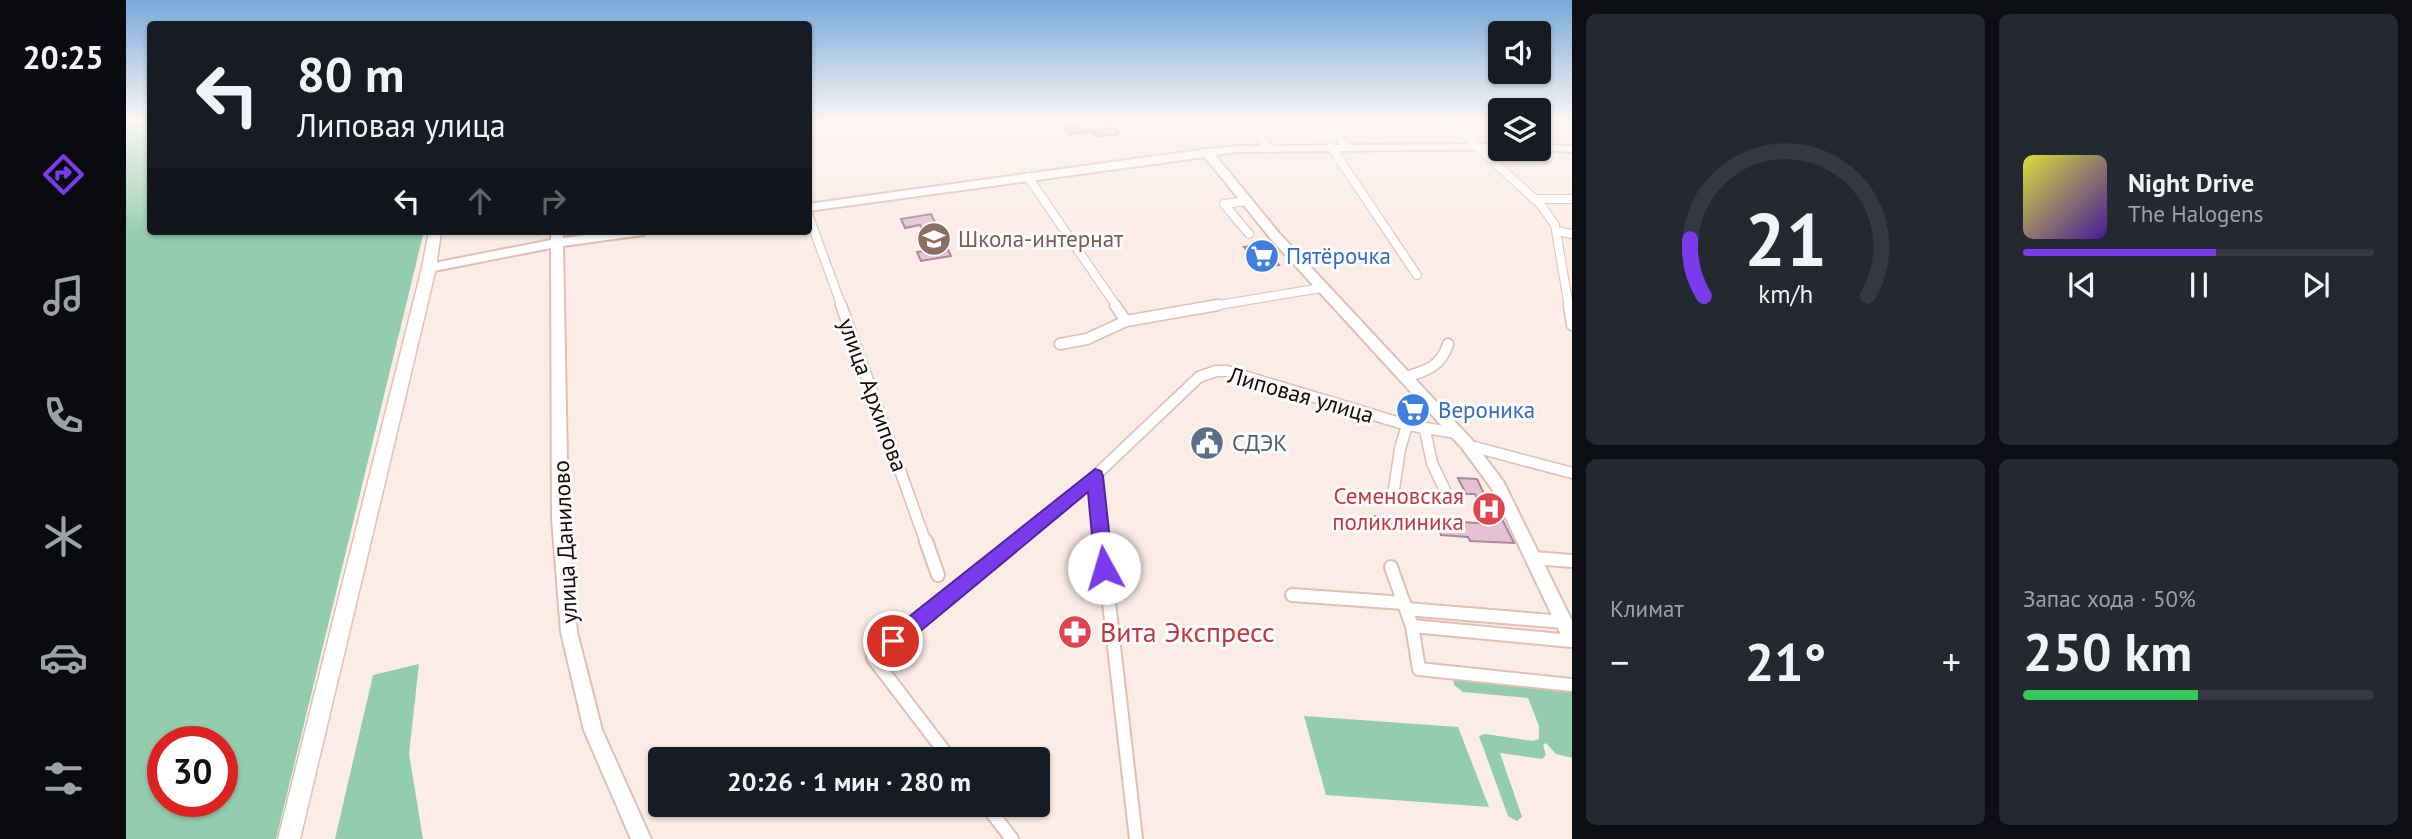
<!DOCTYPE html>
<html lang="ru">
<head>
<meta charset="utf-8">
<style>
	:root { --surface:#171b24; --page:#242831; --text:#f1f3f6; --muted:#9ea1a6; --line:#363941; --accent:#7c3aed }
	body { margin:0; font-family:"PT Sans",sans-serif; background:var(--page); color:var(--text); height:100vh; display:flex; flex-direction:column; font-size:26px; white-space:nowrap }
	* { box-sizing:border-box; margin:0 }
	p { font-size:23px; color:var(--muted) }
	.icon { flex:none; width:38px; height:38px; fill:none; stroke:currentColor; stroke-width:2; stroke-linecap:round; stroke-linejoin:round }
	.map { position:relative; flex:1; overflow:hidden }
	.sheet { display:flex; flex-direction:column; gap:14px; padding:14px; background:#0d0f14; width:840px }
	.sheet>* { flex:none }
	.top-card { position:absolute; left:21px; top:21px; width:665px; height:214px; border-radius:7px; box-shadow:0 2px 5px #0004; background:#171b24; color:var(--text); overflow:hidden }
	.tools { position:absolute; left:1362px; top:21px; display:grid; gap:14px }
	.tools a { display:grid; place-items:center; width:63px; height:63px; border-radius:7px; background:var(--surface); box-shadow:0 2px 5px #0004; font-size:35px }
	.speed { position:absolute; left:21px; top:726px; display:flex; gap:14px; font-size:35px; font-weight:700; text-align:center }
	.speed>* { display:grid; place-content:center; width:91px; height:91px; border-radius:50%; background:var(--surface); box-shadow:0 2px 5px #0004; line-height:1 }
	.speed .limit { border:10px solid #d22; background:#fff; color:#111 }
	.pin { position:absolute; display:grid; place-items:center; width:60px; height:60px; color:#fff; margin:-30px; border:4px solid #fff; border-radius:50%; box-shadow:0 2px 7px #0007 }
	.me { position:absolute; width:77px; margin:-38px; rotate:354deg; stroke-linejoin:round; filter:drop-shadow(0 0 5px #0008) }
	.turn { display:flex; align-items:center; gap:24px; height:147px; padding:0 35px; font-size:32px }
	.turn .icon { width:91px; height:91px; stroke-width:2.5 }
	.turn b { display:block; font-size:49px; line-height:60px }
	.lanes { display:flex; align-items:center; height:66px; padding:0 35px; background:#0003; justify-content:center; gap:35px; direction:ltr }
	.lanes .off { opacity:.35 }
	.big { font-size:52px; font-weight:600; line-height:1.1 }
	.sheet .tile { flex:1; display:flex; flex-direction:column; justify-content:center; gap:10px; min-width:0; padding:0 24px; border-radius:10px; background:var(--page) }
	.sheet .dial { align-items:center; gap:0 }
	.dial svg { height:182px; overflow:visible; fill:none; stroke:var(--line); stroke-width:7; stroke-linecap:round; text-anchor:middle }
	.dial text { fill:var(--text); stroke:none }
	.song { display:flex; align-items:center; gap:21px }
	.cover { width:84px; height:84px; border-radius:10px; background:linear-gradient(135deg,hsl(60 70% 55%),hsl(260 70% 35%)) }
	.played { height:7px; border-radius:4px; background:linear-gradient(90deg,var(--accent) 55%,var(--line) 55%) }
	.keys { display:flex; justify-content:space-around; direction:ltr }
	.heat { display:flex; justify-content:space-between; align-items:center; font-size:38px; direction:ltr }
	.charge { height:10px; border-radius:5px; background:linear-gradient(90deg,#34c759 50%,var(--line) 0) }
	.sheet .tiles { flex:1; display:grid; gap:14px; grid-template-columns:repeat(2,1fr) }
	.trip { position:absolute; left:522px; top:747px; width:402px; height:70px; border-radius:7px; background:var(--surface); box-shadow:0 2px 5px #0004; font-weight:600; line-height:70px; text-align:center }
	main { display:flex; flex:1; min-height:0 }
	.tabs { display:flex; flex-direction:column; width:126px; justify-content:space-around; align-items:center; background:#090b0e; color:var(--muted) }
	.tabs .icon { width:49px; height:49px }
	.tabs .on { color:var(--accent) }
	.tabs b { font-size:32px; color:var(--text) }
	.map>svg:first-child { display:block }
	.green { fill:#93cdae; fill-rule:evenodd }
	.building { fill:#e4c2d3; stroke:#a98999; stroke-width:2 }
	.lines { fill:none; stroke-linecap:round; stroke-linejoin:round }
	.street-far2-casing { stroke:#e2bfb1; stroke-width:10 }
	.street-far1-casing { stroke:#e2bfb1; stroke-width:13 }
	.street-casing { stroke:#e2bfb1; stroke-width:16 }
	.secondary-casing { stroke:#e2bfb1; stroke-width:4 }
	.primary-casing { stroke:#e2bfb1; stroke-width:3 }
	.street-far2 { stroke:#fff; stroke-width:8 }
	.street-far1 { stroke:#fff; stroke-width:10 }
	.street { stroke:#fff; stroke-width:12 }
	.secondary { fill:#fff; fill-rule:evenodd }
	.primary { fill:#fff; fill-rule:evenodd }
	.route { fill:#7c3aed; stroke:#51269a; stroke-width:2 }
	.labels { text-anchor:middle; stroke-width:6; stroke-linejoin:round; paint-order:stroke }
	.education-label { font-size:23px; fill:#785e54; stroke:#fcfcfc; text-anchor:start }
	.shop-label { font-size:23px; fill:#366cbe; stroke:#fcfcfc; text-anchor:start }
	.street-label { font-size:23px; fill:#160b07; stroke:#fcfcfc }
	.service-label { font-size:23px; fill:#4e5e75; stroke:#fcfcfc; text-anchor:start }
	.health-label { font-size:23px; fill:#be3a42; stroke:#fcfcfc; text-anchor:end }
	.near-health-label { font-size:28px; fill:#be3a42; stroke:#fcfcfc; text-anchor:start }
</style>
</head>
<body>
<main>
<nav class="tabs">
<b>20:25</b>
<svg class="icon on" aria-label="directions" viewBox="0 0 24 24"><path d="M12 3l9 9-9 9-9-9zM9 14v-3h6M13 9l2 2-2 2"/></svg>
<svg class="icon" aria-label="music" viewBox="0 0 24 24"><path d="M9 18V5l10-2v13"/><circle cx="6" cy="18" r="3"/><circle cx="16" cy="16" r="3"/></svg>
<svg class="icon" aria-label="phone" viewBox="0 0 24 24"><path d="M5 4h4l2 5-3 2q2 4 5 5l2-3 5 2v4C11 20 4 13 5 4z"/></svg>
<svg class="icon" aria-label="climate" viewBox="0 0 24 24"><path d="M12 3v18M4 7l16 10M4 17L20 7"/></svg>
<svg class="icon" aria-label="car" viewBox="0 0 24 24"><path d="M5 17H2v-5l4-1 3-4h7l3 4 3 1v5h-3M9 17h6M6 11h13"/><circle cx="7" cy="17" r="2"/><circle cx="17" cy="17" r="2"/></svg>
<svg class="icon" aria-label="filters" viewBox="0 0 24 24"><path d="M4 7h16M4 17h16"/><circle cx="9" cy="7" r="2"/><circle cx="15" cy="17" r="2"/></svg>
</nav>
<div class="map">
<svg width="1446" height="839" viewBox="0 0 1446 839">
	<rect width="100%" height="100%" fill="#fbece6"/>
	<!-- green -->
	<g class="green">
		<path d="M0 120H24V231H298L150 839H0ZM37 742H96V802H37Z"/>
		<polygon points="293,664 283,754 297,839 209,839 247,675"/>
		<polygon points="1327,677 1446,690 1446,758 1430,754 1420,743 1417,745 1420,755 1416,759 1374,753 1396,817 1391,821 1382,816 1353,736 1359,734 1407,741 1413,739 1413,726 1402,698 1337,692 1328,685"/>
		<polygon points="1178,716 1332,727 1363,807 1200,795"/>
	</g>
	<!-- building -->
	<g class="building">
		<polygon points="948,120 982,120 993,134 970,137 966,131 944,134 938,126 951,124"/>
		<polygon points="805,214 825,256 795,261 791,252 805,250 794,225 779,228 775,219"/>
		<polygon points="1137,244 1153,265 1135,268 1118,247"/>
		<polygon points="1332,478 1351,479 1362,502 1353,502 1349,494 1340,494"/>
		<polygon points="1248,516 1308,518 1310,521 1328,523 1326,519 1336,520 1337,522 1364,524 1361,517 1375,517 1388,543 1344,541 1342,537 1315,535 1313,529 1253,525 1255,529 1245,529 1240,517"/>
	</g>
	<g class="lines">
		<!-- street-far2 casing -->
		<g class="street-far2-casing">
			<g id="street-far2">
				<polyline points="1122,120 1142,148"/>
				<polyline points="1198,120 1221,147"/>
				<polyline points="1322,120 1414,204 1429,225 1443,307"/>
				<polyline points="1205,147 1291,275"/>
				<polyline points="902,177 991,307"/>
				<polyline points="1408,199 1446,199"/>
				<polyline points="1121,201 1098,204 1123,234"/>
				<polyline points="682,214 716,307"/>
				<polyline points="1431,231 1446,234"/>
				<polyline points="1081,307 1195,288"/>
			</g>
		</g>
		<!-- street-far1 casing -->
		<g class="street-far1-casing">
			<g id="street-far1">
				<polyline points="715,305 800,543"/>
				<polyline points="989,305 1000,321"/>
				<polyline points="1443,305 1446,325"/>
				<polyline points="934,344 961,339 1000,321 1092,305"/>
				<path d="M1278 377C1299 372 1316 366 1322 344"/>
				<polyline points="1281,425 1274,449 1267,496 1323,499 1306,463 1299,430"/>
				<polyline points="1341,445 1446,473"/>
				<polyline points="969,476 977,543"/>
				<polyline points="888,543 969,476 1073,377 1090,371 1101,371 1281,425 1330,433"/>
			</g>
		</g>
		<!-- street casing -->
		<g class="street-casing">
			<g id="street">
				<polyline points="800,541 812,575"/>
				<polyline points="976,541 1010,839"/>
				<polyline points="1407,558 1446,561"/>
				<polyline points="1265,567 1286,626"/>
				<polyline points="1166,595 1278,603"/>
				<polyline points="1280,609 1438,622"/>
				<polyline points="1446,641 1286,626 1293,669 1446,685"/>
				<polyline points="825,760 747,658 890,541"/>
				<polyline points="860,805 886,839"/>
			</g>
		</g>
		<!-- secondary casing -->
		<g class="secondary-casing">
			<g id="secondary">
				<polygon points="1374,144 1374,149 1378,149 1112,152 1089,155 1153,233 1346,440 1377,481 1446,621 1446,647 1440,645 1366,489 1336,448 1145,239 1079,157 682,211 682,204 1081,149 1112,146"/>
				<polygon points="1412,145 1446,146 1446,152 1408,150 1412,149"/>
				<polygon points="425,231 437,231 437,238 491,231 523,231 517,235 437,246 442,518 451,632 476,730 525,839 505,839 458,730 435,632 426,518 425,248 303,272 297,268 303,264 425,240"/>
			</g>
		</g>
		<!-- primary casing -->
		<g class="primary-casing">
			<polygon id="primary" points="303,231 315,231 310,268 174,839 152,839 296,268"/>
		</g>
		<!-- street-far2 -->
		<use href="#street-far2" class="street-far2"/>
		<!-- street-far1 -->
		<use href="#street-far1" class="street-far1"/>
		<!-- street -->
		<use href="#street" class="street"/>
		<!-- secondary -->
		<use href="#secondary" class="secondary"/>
		<!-- primary -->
		<use href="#primary" class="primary"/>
	</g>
	<!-- sky -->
	<linearGradient id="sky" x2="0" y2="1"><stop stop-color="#77a9da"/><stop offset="0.51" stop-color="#fdf6f4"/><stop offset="1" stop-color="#fdf6f4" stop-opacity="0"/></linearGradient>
	<rect width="1446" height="237" fill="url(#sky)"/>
	<!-- route -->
	<polygon class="route" points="969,469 975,471 977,476 987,568 985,573 978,576 972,573 969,568 962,492 774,648 767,651 760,648 757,641 760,635"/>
	<!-- icons -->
	<defs>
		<g id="school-disc" transform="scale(1.75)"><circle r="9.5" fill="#8d6e63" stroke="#fcfcfc"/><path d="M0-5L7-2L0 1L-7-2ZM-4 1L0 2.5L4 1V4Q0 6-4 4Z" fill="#fff"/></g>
		<g id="supermarket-disc" transform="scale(1.75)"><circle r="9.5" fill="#3f7fe0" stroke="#fcfcfc"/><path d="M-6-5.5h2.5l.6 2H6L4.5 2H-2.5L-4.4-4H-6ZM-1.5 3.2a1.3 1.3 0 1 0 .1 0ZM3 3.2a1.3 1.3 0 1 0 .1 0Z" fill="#fff"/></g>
		<g id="civic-disc" transform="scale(1.75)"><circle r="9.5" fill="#5c6f8a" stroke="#fcfcfc"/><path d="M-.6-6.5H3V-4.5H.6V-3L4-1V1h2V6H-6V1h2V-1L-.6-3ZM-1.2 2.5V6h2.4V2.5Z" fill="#fff"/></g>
		<g id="hospital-disc" transform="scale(1.75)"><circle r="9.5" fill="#e0444e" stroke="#fcfcfc"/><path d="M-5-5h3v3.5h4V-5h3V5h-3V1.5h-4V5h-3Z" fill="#fff"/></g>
		<g id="pharmacy-disc" transform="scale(1.75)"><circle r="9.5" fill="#e0444e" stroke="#fcfcfc"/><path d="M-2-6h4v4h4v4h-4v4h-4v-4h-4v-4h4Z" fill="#fff"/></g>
	</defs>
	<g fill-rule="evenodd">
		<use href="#school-disc" x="808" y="239"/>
		<use href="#supermarket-disc" x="1136" y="256"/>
		<use href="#supermarket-disc" x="1287" y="410"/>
		<use href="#civic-disc" x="1081" y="443"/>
		<use href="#hospital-disc" x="1363" y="509"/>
		<use href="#pharmacy-disc" x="949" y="632"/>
	</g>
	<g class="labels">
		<!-- education labels -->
		<g class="education-label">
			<text x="832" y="247">Школа-интернат</text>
		</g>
		<!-- shop labels -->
		<g class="shop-label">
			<text x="1160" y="264">Пятёрочка</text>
			<text x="1312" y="418">Вероника</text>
		</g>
		<!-- street labels -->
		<g class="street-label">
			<text transform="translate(747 395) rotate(70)" y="8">улица Архипова</text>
			<text transform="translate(1175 395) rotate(16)" y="8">Липовая улица</text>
			<text transform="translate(439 542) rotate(-93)" y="8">улица Данилово</text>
		</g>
		<!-- service labels -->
		<g class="service-label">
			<text x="1106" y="451">СДЭК</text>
		</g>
		<!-- health labels -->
		<g class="health-label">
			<text x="1338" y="504">Семеновская<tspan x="1338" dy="26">поликлиника</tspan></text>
		</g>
		<!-- near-health labels -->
		<g class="near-health-label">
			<text x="974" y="642">Вита Экспресс</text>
		</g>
	</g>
</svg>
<div class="tools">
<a><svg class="icon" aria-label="sound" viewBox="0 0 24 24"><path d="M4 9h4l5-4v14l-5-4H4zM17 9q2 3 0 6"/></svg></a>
<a><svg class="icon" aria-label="layers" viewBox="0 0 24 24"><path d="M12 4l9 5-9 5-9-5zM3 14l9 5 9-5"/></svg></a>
</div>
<div class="speed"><div class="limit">30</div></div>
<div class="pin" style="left:767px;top:641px;background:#d93025"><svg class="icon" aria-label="arrive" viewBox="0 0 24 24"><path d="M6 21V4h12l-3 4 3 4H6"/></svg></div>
<svg class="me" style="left:978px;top:568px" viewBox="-20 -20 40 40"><circle r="19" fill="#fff"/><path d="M0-13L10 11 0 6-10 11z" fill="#7c3aed"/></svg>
<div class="trip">20:26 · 1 мин · 280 m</div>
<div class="top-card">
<div class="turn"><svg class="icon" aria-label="left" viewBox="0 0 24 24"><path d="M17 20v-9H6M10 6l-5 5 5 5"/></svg><div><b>80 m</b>Липовая улица</div></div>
<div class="lanes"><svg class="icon" aria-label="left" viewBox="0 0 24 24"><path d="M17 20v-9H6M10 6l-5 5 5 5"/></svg><svg class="icon off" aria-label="ahead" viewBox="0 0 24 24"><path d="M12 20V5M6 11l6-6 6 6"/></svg><svg class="icon off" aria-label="right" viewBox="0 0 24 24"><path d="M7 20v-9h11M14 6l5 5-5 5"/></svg></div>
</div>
</div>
<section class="sheet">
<div class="tiles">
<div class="tile dial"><svg viewBox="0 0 100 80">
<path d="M14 69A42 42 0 1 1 86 69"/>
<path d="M14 69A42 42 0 0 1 8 44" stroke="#7c3aed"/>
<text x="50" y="56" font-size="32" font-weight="700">21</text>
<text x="50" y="72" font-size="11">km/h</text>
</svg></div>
<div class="tile">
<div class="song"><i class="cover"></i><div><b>Night Drive</b><p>The Halogens</p></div></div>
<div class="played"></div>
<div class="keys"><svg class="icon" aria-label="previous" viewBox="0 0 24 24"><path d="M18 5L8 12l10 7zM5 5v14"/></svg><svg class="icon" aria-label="pause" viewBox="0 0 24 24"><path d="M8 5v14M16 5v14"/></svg><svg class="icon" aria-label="next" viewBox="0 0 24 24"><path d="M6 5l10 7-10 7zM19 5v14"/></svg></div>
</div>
<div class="tile"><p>Климат</p>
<div class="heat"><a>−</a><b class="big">21°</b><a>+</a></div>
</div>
<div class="tile"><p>Запас хода · 50%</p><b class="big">250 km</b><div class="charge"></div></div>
</div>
</section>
</main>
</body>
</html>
